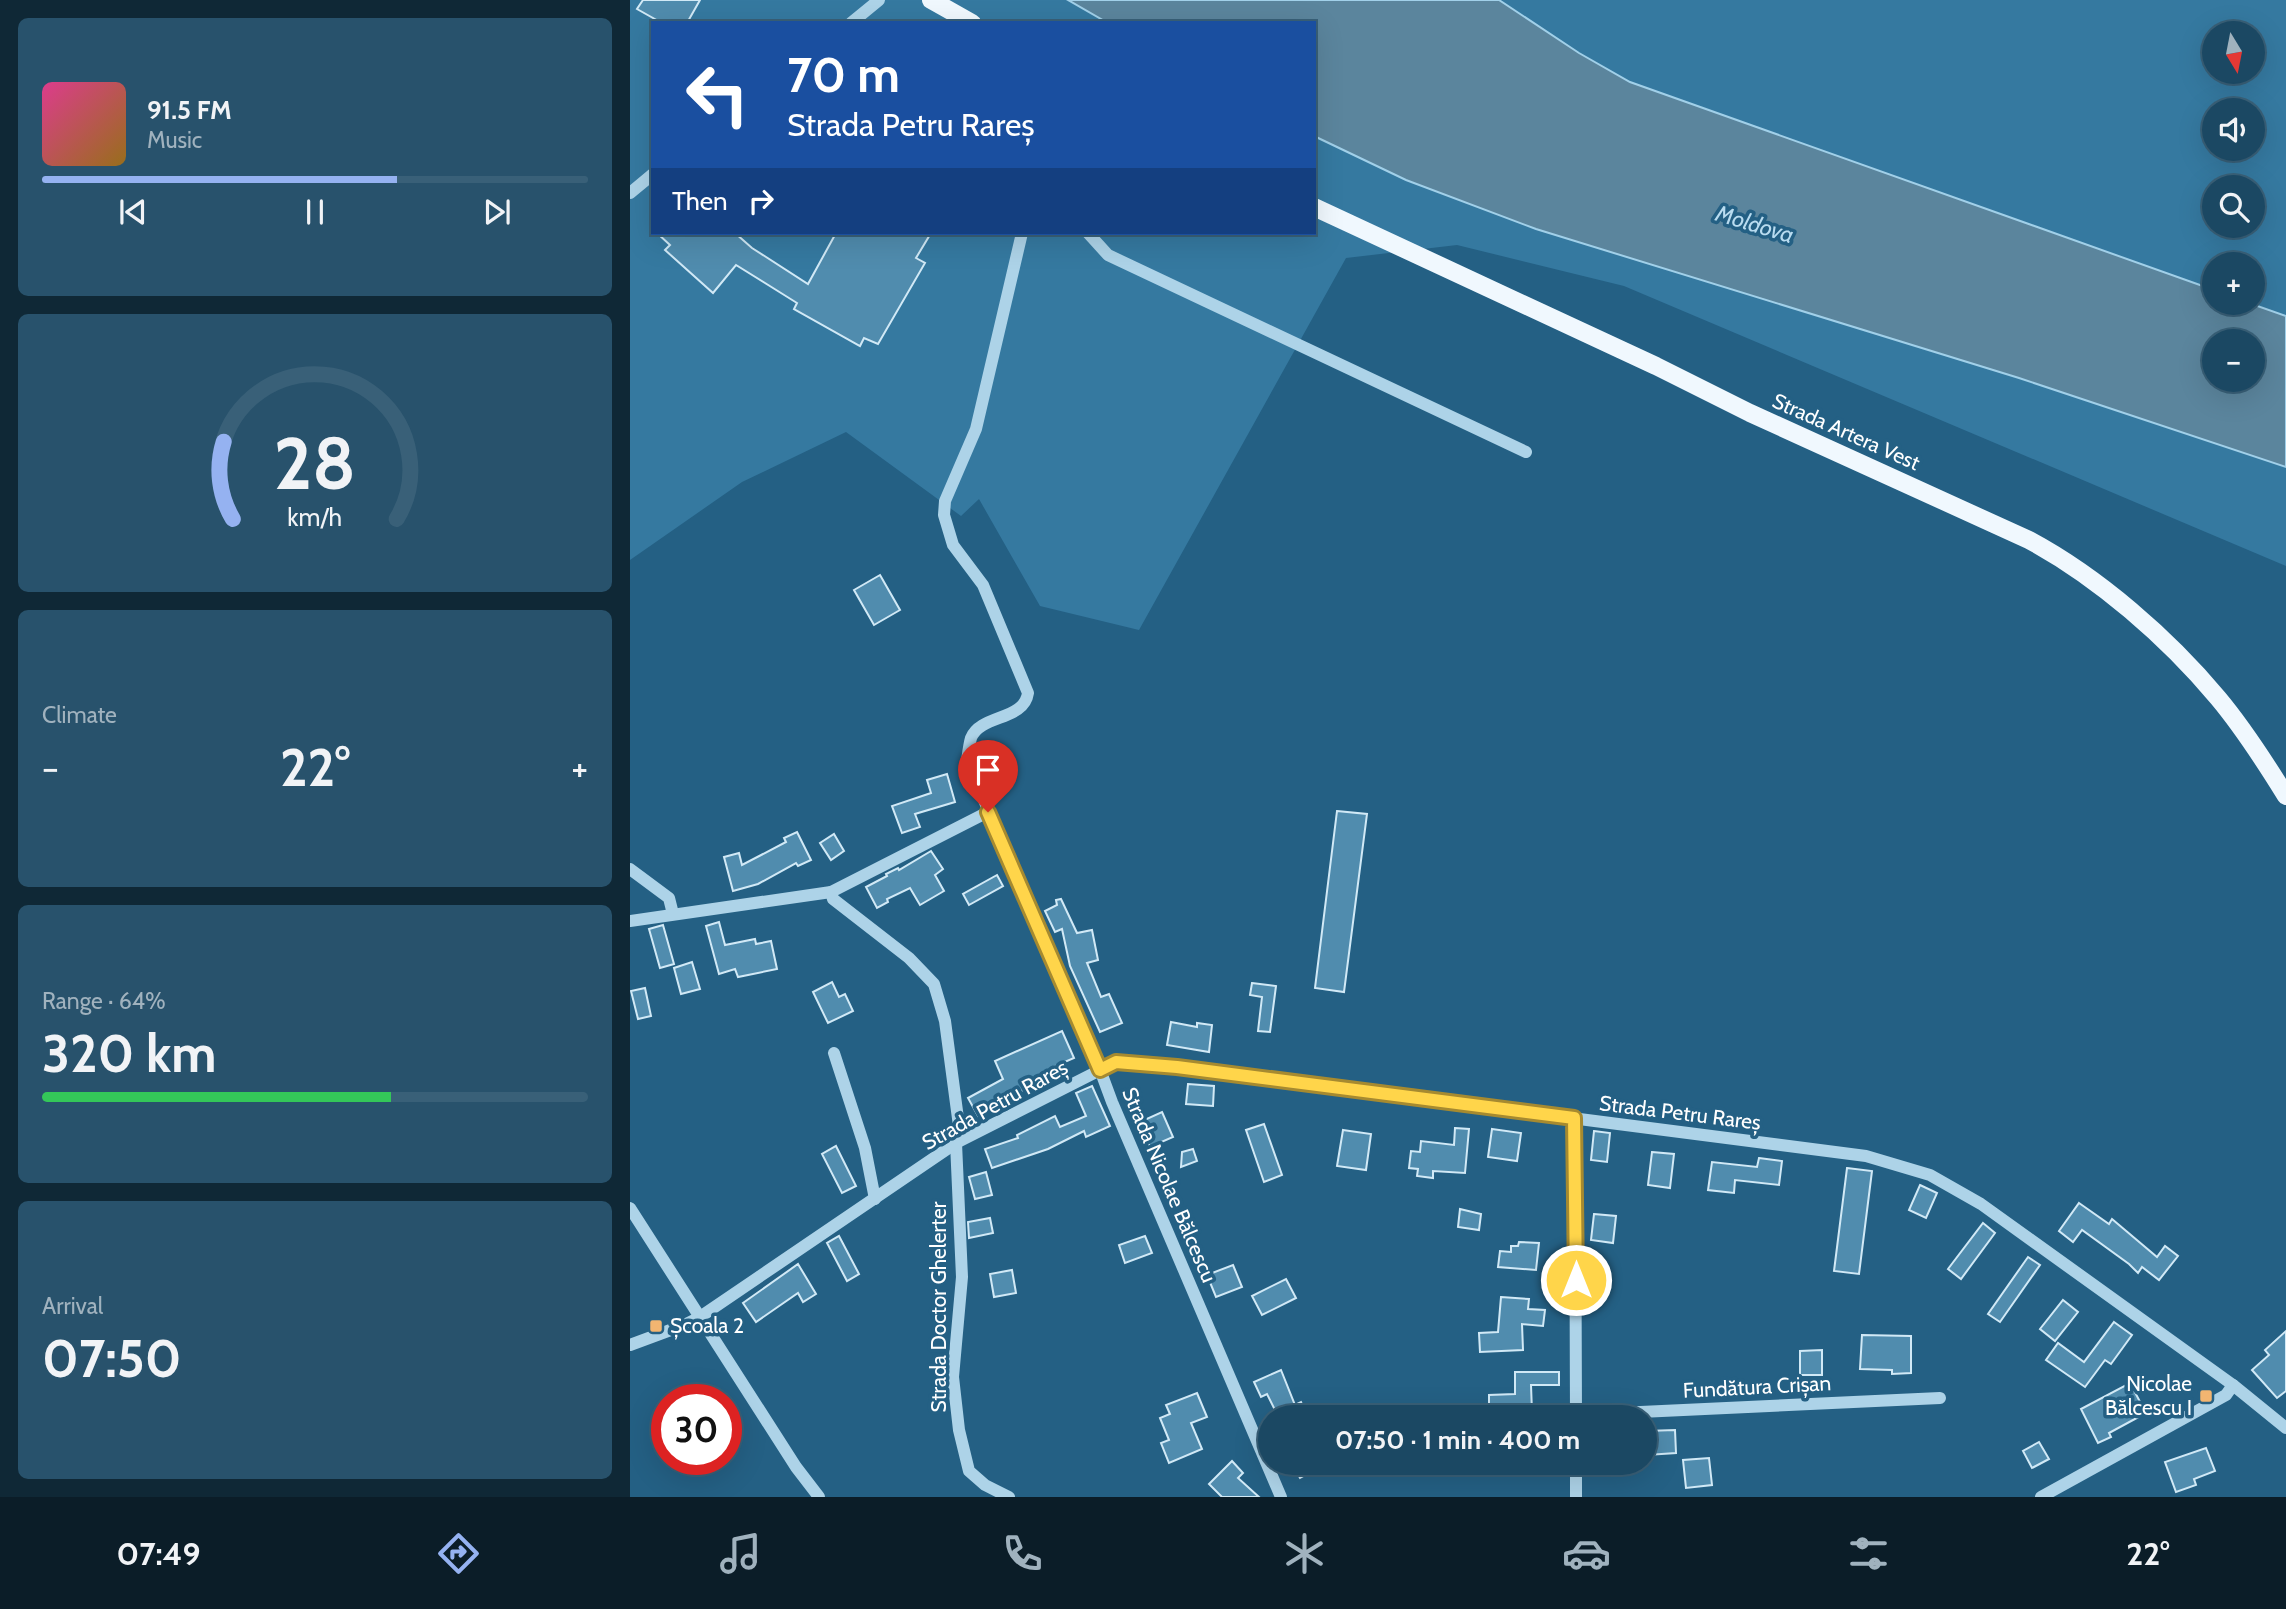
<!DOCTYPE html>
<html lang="en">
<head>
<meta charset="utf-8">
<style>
	:root { --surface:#1b4863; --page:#28526c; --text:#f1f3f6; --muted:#a0b2be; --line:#396078; --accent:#95b2f1 }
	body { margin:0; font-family:Cabin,sans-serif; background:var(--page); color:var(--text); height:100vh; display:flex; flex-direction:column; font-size:26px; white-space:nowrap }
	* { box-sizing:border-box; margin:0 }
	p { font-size:23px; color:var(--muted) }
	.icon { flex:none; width:38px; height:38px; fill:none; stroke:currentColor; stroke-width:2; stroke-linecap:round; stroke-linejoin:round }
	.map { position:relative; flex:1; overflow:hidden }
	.side { display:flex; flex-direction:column; gap:18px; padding:18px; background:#0f2836; width:630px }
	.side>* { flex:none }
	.top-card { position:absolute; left:21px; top:21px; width:665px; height:214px; border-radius:0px; box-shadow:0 7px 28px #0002,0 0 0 2px var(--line); background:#1a4fa0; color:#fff; overflow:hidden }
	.needle { width:46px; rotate:170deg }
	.buttons { position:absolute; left:1572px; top:21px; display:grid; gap:14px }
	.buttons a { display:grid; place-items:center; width:63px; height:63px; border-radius:50%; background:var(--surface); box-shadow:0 7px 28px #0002,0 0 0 2px var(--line); font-size:35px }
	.speed { position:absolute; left:21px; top:1384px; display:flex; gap:14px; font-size:35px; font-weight:700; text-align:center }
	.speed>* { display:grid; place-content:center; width:91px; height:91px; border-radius:50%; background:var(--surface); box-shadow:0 7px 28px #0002,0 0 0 2px var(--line); line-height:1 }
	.speed .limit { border:10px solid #d22; background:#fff; color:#111 }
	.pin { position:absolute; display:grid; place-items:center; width:60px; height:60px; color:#fff; margin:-72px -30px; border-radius:50% 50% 50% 0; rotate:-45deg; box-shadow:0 0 7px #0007 }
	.pin .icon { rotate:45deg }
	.me { position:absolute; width:77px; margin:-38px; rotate:0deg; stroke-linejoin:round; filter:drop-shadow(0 0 5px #0008) }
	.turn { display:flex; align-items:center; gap:24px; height:147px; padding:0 21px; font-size:32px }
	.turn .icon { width:91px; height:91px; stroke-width:2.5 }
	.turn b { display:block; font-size:49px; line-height:60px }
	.then { display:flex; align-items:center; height:66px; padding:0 21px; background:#0003; gap:14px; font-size:26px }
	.big { font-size:52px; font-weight:700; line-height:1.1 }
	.side .tile { flex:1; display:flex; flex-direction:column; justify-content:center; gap:10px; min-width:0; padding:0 24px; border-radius:10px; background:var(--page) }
	.side .dial { align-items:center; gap:0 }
	.dial svg { height:182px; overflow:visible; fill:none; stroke:var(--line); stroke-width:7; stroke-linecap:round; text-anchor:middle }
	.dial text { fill:var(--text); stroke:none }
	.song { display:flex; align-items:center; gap:21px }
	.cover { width:84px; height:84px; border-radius:10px; background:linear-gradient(135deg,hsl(330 70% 55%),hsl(40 70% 35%)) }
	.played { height:7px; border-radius:4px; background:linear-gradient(90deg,var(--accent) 65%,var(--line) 65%) }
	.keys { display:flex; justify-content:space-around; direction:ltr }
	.heat { display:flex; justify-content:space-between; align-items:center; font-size:38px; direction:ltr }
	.charge { height:10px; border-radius:5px; background:linear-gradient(90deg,#34c759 64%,var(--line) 0) }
	.trip { position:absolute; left:628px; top:1405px; width:399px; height:70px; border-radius:35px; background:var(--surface); box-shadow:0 7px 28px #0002,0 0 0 2px var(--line); font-weight:700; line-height:70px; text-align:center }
	.tab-bar { display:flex; height:112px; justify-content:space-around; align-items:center; background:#0b1d28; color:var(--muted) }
	.tab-bar .icon { width:49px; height:49px }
	.tab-bar .on { color:var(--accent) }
	.tab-bar b { font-size:32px; color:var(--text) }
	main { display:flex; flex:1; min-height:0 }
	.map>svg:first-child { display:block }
	.green { fill:#3579a0; fill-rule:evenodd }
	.water { fill:#5b859d; stroke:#a1d0e9; stroke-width:2; fill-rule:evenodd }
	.building { fill:#508cae; stroke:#d1e9f6; stroke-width:2 }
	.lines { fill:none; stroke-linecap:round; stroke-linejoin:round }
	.minor { stroke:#add3e8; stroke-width:12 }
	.major { stroke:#f0f8fe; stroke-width:18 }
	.route-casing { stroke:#a68a30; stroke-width:18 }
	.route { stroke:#ffd54a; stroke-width:12 }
	.poi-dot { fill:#f2b571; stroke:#246084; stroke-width:2.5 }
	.labels { text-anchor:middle; stroke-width:7; stroke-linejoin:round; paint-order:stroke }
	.street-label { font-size:21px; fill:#fff; stroke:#246084 }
	.poi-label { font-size:21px; fill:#fff; stroke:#246084; text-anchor:start }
	.water-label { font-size:23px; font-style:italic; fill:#b9dcf0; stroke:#246084 }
</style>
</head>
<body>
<main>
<section class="side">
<div class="tile">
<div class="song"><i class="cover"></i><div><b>91.5 FM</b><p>Music</p></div></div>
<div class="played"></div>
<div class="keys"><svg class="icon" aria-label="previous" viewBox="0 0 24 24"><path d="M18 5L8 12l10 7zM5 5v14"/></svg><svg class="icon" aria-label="pause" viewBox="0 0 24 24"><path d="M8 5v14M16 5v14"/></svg><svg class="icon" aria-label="next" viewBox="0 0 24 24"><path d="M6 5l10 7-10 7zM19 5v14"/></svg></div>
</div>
<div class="tile dial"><svg viewBox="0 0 100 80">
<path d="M14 69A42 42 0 1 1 86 69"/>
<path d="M14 69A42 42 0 0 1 10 35" stroke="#95b2f1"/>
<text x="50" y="56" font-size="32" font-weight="700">28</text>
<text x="50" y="72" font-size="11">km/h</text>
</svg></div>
<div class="tile"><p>Climate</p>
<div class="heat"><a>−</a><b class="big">22°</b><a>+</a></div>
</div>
<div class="tile"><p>Range · 64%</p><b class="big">320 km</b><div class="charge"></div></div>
<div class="tile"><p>Arrival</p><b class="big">07:50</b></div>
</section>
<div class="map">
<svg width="1656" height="1497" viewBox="0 0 1656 1497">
	<rect width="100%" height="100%" fill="#246084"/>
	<!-- green -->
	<g class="green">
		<polygon points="0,0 437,0 478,23 23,23 23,233 684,233 684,136 776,180 906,229 1389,378 1656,467 1656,566 994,286 827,245 716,258 509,630 410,606 349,499 331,516 216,432 112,482 0,560"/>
		<path d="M869 0H1656V316L1619 303H1622V264H1584V290L1000 82 949 53ZM1584 33H1622V72H1584ZM1584 110H1622V149H1584ZM1584 187H1622V226H1584Z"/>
	</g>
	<!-- water -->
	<path class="water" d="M438 0H869L949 53 1000 82 1584 290V303H1619L1656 316V467L1389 378 906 229 776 180 684 136V23H478ZM1584 341H1622V380H1584Z"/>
	<!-- building -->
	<g class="building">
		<polygon points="13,0 70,0 57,23 32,23 7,9"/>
		<polygon points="27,233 105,233 122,248 178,284 206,233 301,233 286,258 295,263 248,344 234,338 230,346 164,309 167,303 106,265 83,293 35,250 40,245"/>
		<polygon points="250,575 270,610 244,625 224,590"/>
		<polygon points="317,774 325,802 285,814 290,827 272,833 262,806 301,793 297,780"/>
		<polygon points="707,811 737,814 714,992 685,988"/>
		<polygon points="167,832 181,860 168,866 166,863 128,884 103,891 94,857 109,853 112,865 156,842 154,838"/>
		<polygon points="204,834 214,851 201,860 190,843"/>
		<polygon points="301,851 313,869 305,875 314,891 290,905 280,888 257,899 258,902 247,908 236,887 257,876 256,874 268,868 269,870"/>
		<polygon points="367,875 373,886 339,905 333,894"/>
		<polygon points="431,899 447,933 462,930 468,960 457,963 471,997 479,994 492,1023 470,1032 440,966 432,929 425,932 415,911 427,905 426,900"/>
		<polygon points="89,922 95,945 125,939 126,944 141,941 147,969 108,977 105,969 89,974 76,926"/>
		<polygon points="33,925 44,964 30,968 19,929"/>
		<polygon points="62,962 70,989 51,994 44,968"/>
		<polygon points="202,982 209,997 215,994 223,1011 198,1023 183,992"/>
		<polygon points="622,983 646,986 640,1032 628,1031 632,997 620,995"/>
		<polygon points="15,988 21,1016 8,1019 1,991"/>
		<polygon points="541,1022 567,1027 567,1023 582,1025 579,1052 537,1045"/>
		<polygon points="432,1031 444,1058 423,1067 424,1070 390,1083 393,1090 348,1116 338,1098 373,1079 365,1061"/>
		<polygon points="558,1084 584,1086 583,1106 556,1104"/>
		<polygon points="462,1086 480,1126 456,1137 454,1131 418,1149 362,1168 355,1149 388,1138 387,1135 425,1116 430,1127 456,1116 446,1093"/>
		<polygon points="532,1112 543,1137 520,1147 510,1122"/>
		<polygon points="634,1124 652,1175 634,1182 616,1130"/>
		<polygon points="825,1128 839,1129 835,1173 803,1171 803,1178 787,1176 788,1169 779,1168 781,1151 790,1152 791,1141 824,1145"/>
		<polygon points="862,1129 891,1133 887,1161 858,1157"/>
		<polygon points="713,1130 741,1134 736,1170 707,1166"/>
		<polygon points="964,1131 980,1133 977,1162 961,1160"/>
		<polygon points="206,1146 226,1186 212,1193 192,1154"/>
		<polygon points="563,1149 567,1161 551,1167 552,1152"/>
		<polygon points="1022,1152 1044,1154 1040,1188 1018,1185"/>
		<polygon points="1129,1158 1152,1161 1149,1185 1105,1180 1104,1193 1078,1190 1082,1162 1127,1167"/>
		<polygon points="1217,1168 1242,1171 1229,1274 1204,1271"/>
		<polygon points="356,1172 362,1195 345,1199 339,1177"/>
		<polygon points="1290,1185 1307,1193 1296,1218 1279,1210"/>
		<polygon points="1449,1203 1479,1224 1482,1219 1527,1257 1535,1246 1548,1256 1529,1280 1512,1267 1508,1273 1499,1264 1452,1230 1443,1242 1429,1231"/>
		<polygon points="830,1209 851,1214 849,1230 828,1227"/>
		<polygon points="964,1214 986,1216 983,1243 961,1240"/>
		<polygon points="360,1218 363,1233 339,1238 338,1222"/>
		<polygon points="1353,1223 1365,1233 1331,1279 1318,1269"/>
		<polygon points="209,1236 229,1274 217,1281 197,1243"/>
		<polygon points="515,1236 522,1253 495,1263 489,1245"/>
		<polygon points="889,1242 909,1243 906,1270 868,1267 870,1251 881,1252 881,1246 888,1246"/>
		<polygon points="1398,1257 1410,1265 1370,1322 1358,1314"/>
		<polygon points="168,1264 186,1294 173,1302 168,1293 126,1322 113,1303"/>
		<polygon points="603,1265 612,1287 586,1297 577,1275"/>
		<polygon points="382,1270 386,1293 364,1297 360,1274"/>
		<polygon points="656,1279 666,1298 632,1315 622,1296"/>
		<polygon points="871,1297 899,1299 898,1309 915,1310 913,1326 892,1324 893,1350 850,1352 849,1333 868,1332"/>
		<polygon points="1433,1300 1448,1312 1425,1341 1410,1329"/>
		<polygon points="1484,1322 1502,1335 1481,1364 1475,1360 1455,1387 1416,1360 1428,1343 1454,1362"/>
		<polygon points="1656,1331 1656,1391 1647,1398 1622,1370 1639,1355 1635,1350"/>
		<polygon points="1232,1335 1281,1336 1281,1373 1262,1374 1262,1370 1230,1369"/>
		<polygon points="1192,1350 1192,1375 1170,1375 1170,1351"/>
		<polygon points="651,1370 665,1405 671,1402 678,1418 638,1418 647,1414 637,1394 631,1397 624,1382"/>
		<polygon points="885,1372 929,1372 929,1385 901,1385 902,1412 859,1413 859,1395 885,1394"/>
		<polygon points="1500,1383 1516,1413 1479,1433 1481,1437 1468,1443 1451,1409"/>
		<polygon points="567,1393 577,1417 561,1423 572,1449 539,1463 531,1443 539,1440 530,1418 540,1414 536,1405"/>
		<polygon points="1045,1430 1046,1453 1017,1455 1016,1431"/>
		<polygon points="1409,1442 1419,1459 1402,1468 1393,1451"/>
		<polygon points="1576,1448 1585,1471 1564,1479 1566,1485 1546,1492 1535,1462"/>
		<polygon points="1079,1458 1082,1485 1056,1488 1053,1460"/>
		<polygon points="602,1461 613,1473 608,1478 629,1497 592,1497 579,1484"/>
		<polygon points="662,1463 697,1463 670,1478"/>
	</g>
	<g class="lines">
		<!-- minor -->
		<g class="minor">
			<polyline points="221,23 249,0"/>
			<polyline points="0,193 23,174"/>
			<path d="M392 233 346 429 315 501 314 515 323 545 353 585 398 693C394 721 351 714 341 738 339 745 338 754 337 761L465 1056 482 1102 651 1497"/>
			<polyline points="458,233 478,255 896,452"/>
			<polyline points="0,869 39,898 43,914"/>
			<polyline points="201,892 203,899 279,958 304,984 315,1021 329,1126 326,1143 332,1277 323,1377 329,1430 339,1471 355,1485 379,1497"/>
			<polyline points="0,921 201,892 358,812"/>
			<polyline points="204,1053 235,1148 245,1199"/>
			<polyline points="945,1118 946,1418"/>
			<polyline points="0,1208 166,1467 189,1497"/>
			<polyline points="0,1345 54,1325 70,1317 326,1143 486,1062 546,1067 1236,1156 1300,1175 1351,1204 1603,1385 1656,1428"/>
			<polyline points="946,1415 1310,1398"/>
			<polyline points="946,1497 946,1463"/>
			<polyline points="1411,1497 1596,1395 1603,1385"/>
		</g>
		<!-- major -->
		<g class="major">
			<polyline points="301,0 342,23"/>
			<path d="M684 207 1026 366 1120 413 1399 540C1468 577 1538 638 1588 698 1614 729 1635 762 1656 796"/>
		</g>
	</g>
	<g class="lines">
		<!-- route casing -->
		<g class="route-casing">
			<polyline id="route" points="358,812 470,1070 486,1062 547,1067 944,1118 946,1280"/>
		</g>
		<!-- route -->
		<use href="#route" class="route"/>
	</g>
	<!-- markers -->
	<g class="poi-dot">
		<rect x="19" y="1319" width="14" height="14" rx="3.5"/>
		<rect x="1569" y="1389" width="14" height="14" rx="3.5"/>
	</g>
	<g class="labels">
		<!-- street labels -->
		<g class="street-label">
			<text transform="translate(1216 432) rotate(24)" y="7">Strada Artera Vest</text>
			<text transform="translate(365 1105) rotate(-29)" y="7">Strada Petru Rareș</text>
			<text transform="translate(1050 1113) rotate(7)" y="7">Strada Petru Rareș</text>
			<text transform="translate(539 1185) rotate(67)" y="7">Strada Nicolae Bălcescu</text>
			<text transform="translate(309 1307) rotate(-90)" y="7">Strada Doctor Ghelerter</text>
			<text transform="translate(1127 1387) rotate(-3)" y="7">Fundătura Crișan</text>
		</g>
		<!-- poi labels -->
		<g class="poi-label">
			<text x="40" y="1333">Școala 2</text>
			<text x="1562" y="1391" text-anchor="end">Nicolae<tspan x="1562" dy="24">Bălcescu I</tspan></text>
		</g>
		<!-- water labels -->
		<g class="water-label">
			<text transform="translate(1125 224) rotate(17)" y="8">Moldova</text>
		</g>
	</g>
</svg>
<div class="buttons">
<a><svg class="needle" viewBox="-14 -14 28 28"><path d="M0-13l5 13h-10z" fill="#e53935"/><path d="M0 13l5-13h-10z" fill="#a0b2be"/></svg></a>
<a><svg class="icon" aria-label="sound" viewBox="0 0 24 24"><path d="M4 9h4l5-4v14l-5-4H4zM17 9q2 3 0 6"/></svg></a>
<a><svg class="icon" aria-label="search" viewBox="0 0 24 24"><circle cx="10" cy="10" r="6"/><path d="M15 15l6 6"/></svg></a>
<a>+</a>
<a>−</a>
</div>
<div class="speed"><div class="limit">30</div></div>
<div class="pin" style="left:358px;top:812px;background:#d93025"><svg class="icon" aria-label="arrive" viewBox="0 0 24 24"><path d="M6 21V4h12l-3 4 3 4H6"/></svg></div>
<svg class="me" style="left:946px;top:1280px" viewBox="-20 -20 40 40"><circle r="17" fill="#ffd54a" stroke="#fff" stroke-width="3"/><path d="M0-11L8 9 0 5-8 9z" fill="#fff"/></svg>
<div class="trip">07:50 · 1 min · 400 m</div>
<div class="top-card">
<div class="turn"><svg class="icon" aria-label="left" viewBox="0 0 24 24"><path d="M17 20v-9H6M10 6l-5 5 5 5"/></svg><div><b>70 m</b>Strada Petru Rareș</div></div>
<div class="then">Then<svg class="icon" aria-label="right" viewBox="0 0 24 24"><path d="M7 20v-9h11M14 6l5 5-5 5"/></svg></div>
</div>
</div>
</main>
<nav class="tab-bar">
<b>07:49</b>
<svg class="icon on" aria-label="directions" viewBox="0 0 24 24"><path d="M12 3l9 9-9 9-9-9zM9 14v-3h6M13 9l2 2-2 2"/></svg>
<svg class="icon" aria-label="music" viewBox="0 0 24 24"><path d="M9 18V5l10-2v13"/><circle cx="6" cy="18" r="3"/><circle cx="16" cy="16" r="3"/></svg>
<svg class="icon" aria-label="phone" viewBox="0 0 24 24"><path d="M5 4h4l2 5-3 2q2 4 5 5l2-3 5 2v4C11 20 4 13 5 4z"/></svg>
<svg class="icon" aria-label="climate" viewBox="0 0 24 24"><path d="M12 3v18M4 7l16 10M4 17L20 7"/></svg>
<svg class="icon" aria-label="car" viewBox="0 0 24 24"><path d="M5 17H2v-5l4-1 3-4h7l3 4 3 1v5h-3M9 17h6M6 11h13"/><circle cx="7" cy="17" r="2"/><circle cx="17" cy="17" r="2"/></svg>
<svg class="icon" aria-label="filters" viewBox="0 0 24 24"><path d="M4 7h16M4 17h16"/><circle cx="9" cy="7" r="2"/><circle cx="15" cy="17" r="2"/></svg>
<b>22°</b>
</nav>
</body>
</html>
